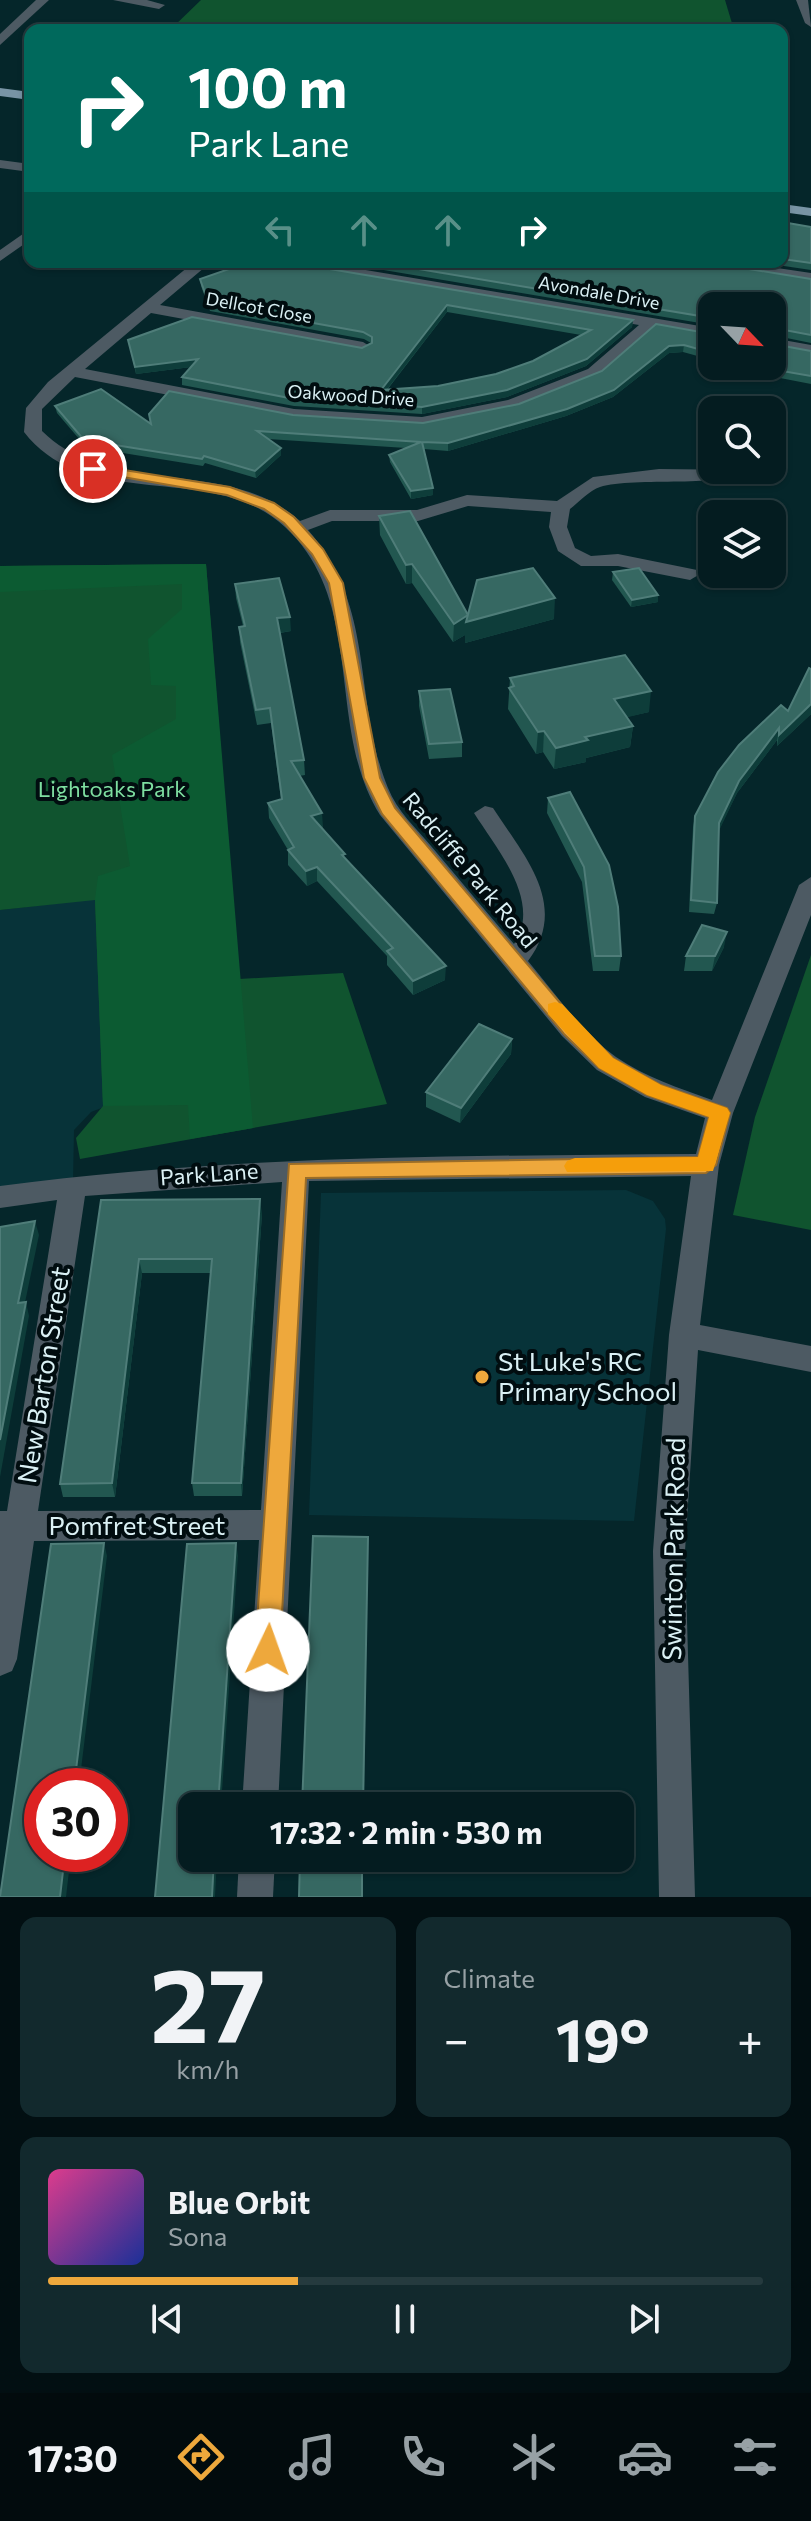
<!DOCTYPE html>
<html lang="en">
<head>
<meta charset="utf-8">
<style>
	:root { --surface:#041c20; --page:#12292d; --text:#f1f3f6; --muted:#97a1a5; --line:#253a3e; --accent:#eea83c }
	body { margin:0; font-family:Commissioner,sans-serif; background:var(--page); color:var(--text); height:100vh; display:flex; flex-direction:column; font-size:30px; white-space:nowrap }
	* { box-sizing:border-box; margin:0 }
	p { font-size:26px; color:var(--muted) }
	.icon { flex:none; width:44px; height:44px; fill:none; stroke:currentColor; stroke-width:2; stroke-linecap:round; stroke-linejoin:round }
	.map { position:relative; height:1897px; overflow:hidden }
	.drawer { display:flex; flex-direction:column; gap:20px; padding:20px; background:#020f12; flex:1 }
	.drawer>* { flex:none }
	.banner { position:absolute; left:24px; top:24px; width:764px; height:244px; border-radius:16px; box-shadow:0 2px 6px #0004,0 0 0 2px var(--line); background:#00695c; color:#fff; overflow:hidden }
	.needle { width:52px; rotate:115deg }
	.tools { position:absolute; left:698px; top:292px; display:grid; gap:16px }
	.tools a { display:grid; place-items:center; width:88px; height:88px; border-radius:16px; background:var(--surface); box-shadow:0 2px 6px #0004,0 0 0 2px var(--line); font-size:40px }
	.speed { position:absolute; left:24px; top:1768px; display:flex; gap:16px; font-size:40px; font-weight:700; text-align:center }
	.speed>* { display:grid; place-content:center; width:104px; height:104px; border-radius:50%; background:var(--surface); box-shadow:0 2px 6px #0004,0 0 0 2px var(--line); line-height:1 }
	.speed .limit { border:12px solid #d22; background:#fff; color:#111 }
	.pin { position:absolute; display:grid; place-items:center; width:68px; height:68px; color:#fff; margin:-34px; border:4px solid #fff; border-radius:50%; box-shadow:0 2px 8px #0007 }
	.me { position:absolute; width:88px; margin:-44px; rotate:3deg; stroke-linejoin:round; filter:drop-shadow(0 0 6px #0008) }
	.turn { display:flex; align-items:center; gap:28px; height:168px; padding:0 32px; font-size:36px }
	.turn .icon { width:104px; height:104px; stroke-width:2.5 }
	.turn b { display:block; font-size:56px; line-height:68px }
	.lanes { display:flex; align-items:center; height:76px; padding:0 32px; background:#0003; justify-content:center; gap:40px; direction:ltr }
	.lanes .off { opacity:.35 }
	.big { font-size:60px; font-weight:700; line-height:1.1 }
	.drawer .card { flex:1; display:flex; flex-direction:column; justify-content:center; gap:12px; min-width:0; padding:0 28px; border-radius:16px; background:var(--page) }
	.drawer .dial { align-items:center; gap:0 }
	.dial b { font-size:104px; line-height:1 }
	.song { display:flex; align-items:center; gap:24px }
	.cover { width:96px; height:96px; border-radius:12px; background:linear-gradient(135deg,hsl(330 70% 55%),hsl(230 70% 35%)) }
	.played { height:8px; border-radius:4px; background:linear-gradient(90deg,var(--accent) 35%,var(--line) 35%) }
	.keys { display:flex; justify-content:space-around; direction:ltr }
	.heat { display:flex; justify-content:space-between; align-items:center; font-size:44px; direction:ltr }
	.drawer .tiles { flex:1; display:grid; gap:20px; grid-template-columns:1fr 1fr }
	.card:last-child { grid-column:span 2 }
	.trip { position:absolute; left:178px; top:1792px; width:456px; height:80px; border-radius:16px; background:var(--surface); box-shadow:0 2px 6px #0004,0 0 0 2px var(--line); font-weight:700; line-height:80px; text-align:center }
	.menu { display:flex; height:128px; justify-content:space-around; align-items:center; background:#020b0d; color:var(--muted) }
	.menu .icon { width:56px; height:56px }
	.menu .selected { color:var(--accent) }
	.menu b { font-size:36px; color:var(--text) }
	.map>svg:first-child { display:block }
	.built { fill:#073339 }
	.green { fill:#10542f }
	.forest { fill:#0c5b32 }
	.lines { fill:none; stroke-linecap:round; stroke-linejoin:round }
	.minor { fill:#4d5a63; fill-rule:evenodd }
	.major { fill:#7894a5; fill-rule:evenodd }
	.wall { fill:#225750; fill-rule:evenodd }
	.shaded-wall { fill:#0e3d3a }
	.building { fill:#366862; stroke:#4f7d79; stroke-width:2; fill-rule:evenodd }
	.route { fill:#eea83c; stroke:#9b6d27; stroke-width:2 }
	.slow { fill:#f59e0b }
	.poi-dot { fill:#eea83c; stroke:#010d10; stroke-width:3 }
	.labels { text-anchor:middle; stroke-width:8; stroke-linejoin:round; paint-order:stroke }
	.far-street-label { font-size:18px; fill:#daf0f4; stroke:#010d10 }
	.park-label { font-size:22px; fill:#7edfa1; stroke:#010d10 }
	.street-label { font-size:22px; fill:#daf0f4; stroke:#010d10 }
	.near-poi-label { font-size:26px; fill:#daf0f4; stroke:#010d10; text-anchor:start }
	.near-street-label { font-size:26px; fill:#daf0f4; stroke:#010d10 }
</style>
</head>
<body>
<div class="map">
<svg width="811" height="1897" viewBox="0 0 811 1897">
	<rect width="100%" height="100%" fill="#05262a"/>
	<!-- built -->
	<g class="built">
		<polygon points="95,899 104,1107 91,1112 74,1130 73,1183 0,1196 0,910"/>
		<polygon points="626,1190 653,1201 665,1219 666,1229 634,1521 309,1515 321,1193"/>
	</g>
	<!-- green -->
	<g class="green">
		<polygon points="201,0 725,0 734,30 170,30"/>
		<polygon points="206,564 239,979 343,973 387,1104 80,1159 76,1138 103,1106 95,900 0,910 0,566"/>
		<polygon points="811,955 811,1230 733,1215 755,1117"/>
	</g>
	<!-- forest -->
	<polygon class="forest" points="206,564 253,1128 190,1139 188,1105 103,1106 95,899 98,876 130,866 112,755 176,719 176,686 151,685 148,639 182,609 182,584 0,592 0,566"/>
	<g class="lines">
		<!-- minor -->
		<g class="minor">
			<polygon points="36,0 49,0 0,45 0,34"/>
			<polygon points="113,0 147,0 165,5 159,9"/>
			<polygon points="796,0 808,0 811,27 805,23"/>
			<polygon points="0,160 30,164 30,172 0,168"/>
			<polygon points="30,229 30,240 0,261 0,250"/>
			<path d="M194 262H211L160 305 363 342 371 347 363 352 151 313 85 369 294 409 422 417 508 400 588 369 639 325 291 267 283 262H318L712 328V338L654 328 600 375 518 408 422 427 294 419 75 377 42 409V431C112 500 227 455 300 521L330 510H417L467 495 557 501 593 477 659 469 748 470C728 489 634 476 600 487 590 490 579 502 570 509L567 527 575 548 591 556 618 554 697 570 700 574 690 580 618 566H581L558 551 549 527 551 512 468 506 418 521H332L308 530C377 608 352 700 388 788 397 811 416 828 431 846 459 879 486 912 514 944 543 902 496 848 474 813L485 806 493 808C524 856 570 905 528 961 555 993 581 1032 616 1057 645 1077 679 1088 712 1100L799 885 811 877V915L733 1113 719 1165 700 1325 811 1346V1372L698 1350 685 1551 695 1897H659L653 1551 669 1335 691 1176 309 1181 278 1806H242L259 1540 34 1541 17 1659 12 1671 0 1676V1511H7L57 1200 0 1208V1186C232 1155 461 1156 696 1154L705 1118 645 1097 597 1070 562 1036 380 815C325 727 367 603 285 527 214 460 87 514 24 432L26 408 48 382ZM282 1182 261 1510 38 1511 85 1196Z"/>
			<polygon points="699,262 736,262 811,273 811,283 707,267"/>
			<polygon points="772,338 811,345 811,355 772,348"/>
			<polygon points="239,1858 275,1858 273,1897 237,1897"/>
		</g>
		<!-- major -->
		<g class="major">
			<polygon points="0,88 30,92 30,100 0,96"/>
			<polygon points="782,204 811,208 811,216 782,212"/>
		</g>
	</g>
	<!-- wall -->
	<g class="wall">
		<polygon points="782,222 811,227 811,270 756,262 782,262"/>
		<polygon points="336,262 706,262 811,279 811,343 772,335 772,306 712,306 712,325"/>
		<path d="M290 263 633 320 632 327 586 366 507 397 422 414 294 406 182 385V377L191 367 136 374 128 340 362 348 371 343 364 339 210 311 201 286 200 279ZM447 312 581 335 533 361 496 374 438 386 387 390Z"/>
		<polygon points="712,334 712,360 683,352 669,353 613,397 566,416 448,451 424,449 433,495 411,499 390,462 389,455 406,448 268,439 281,448 281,455 256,478 205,463 203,466 86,447 57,413 55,406 150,423 149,414 293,415 423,423 519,404"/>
		<polygon points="773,344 811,351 811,384 755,373 730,366 772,366"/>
		<polygon points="379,516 468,615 554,619 465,643 465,635 453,642 412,583 406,584 380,535"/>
		<polygon points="613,572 658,595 658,602 631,607 612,580"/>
		<polygon points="235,584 291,631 280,633 304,760 305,775 299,776 323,827 322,828 346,859 445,980 413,995 387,965 387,956 317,881 307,886 288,865 288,850 269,818 268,803 281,799 271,723 257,725 240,642 239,627 243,626 236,598"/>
		<polygon points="811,669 811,714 777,746 777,740 737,793 718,831 717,903 714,914 689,912 693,827 695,816 788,711"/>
		<polygon points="510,678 649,712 626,717 633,726 630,747 586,758 586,762 554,769 543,752 536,754 508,709"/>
		<polygon points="419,691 462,742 462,757 429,759 419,706"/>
		<polygon points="570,792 621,956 619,971 593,971 582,882 547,813 548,798"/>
		<polygon points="724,947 712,971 684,971 686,956"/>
		<polygon points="512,1039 511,1054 460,1123 426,1107 426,1092"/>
		<polygon points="101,1200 262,1214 242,1496 194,1496 192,1483 211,1273 142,1273 115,1497 63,1497 60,1484"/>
	</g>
	<!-- shaded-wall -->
	<g class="shaded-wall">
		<polygon points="447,305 447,312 381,397 381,390"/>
		<polygon points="633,320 632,327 586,366 507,397 422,414 422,407"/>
		<polygon points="684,345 683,352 669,353 613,397 566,416 448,451 448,443 669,346"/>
		<polygon points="198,359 199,366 136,374 135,367"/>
		<polygon points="281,448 281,455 256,478 255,471"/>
		<polygon points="433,488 433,495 411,499 411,491"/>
		<polygon points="412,564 412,583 406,584 406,565"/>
		<polygon points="658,595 658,602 631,607 632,600"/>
		<polygon points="555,598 554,619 465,643 465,635 453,642 454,624 468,615"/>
		<polygon points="290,617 291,631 278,633 277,618"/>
		<polygon points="651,691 649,712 612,721 614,699"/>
		<polygon points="811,704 811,714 777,746 779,735"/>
		<polygon points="633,726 630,747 586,758 586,762 554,769 556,748 585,737"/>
		<polygon points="779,728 777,740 737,793 717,835 719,823 739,781"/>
		<polygon points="544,731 543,752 536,754 538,732"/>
		<polygon points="322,813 323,827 312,831 311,816"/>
		<polygon points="317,867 317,881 307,886 306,871"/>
		<polygon points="727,932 724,947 712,971 715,956"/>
		<polygon points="446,966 445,980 413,995 413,981"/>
		<polygon points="512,1039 511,1054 460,1123 461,1108"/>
		<polygon points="260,1199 262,1214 242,1496 241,1483"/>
		<polygon points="35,1221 39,1235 22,1317 18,1303"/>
		<polygon points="139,1259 142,1273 115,1497 112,1483"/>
		<polygon points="26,1302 29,1316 0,1477 0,1440"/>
		<polygon points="368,1537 364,1806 363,1806"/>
		<polygon points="104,1543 107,1556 79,1786 74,1786"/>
		<polygon points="236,1543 238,1556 221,1806 218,1806"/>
		<polygon points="65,1854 71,1854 66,1897 60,1897"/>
		<polygon points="214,1858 217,1858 215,1897 212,1897"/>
	</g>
	<!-- building -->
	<g class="building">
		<polygon points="782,222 811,227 811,263 782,259"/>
		<path d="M249 262H288L633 320 587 359 507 390 422 407 294 399 182 377 198 359 135 367 128 340 192 317 362 348 372 343V337L363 332 209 304 200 279ZM447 305 591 330 533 361 496 374 438 386 381 390Z"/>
		<polygon points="377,262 706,262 811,279 811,335 774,328 772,329 772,306 712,306 712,318"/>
		<polygon points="656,324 712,334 712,353 684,345 669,346 614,390 567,409 448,443 422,442 433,488 411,491 389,455 421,442 257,431 281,448 255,471 204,456 202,459 84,440 55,406 101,389 151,424 149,414 169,391 293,415 423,423 519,404 602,371"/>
		<polygon points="772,341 773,344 811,351 811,376 754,366 772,366"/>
		<polygon points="410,511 468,615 454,624 412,564 406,565 379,516"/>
		<polygon points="533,568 555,598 466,622 477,580"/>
		<polygon points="639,568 658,595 632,600 613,572"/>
		<polygon points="279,578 290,617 277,618 304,760 291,761 322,813 311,816 345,854 342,855 446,966 413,981 387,951 393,948 317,867 306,871 288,850 294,847 268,803 282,799 270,708 256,710 239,627 245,626 235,584"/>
		<polygon points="625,655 651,691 614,699 633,726 585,737 588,740 556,748 544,731 538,732 509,688 514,686 510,678"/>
		<polygon points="809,668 811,669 811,704 779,735 779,728 739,781 719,823 717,903 691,900 695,816 718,772 739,745 781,705 788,711"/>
		<polygon points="450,689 462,742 429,744 419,691"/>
		<polygon points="570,792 609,865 618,907 621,956 595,956 584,867 548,798"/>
		<polygon points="702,925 727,932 715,956 686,956"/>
		<polygon points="479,1024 512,1039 461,1108 426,1092"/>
		<polygon points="260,1199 241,1483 192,1483 212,1259 139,1259 112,1483 60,1484 101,1200"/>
		<polygon points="35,1221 18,1303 26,1302 0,1440 0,1227"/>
		<polygon points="313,1536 368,1537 363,1806 302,1806"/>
		<polygon points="104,1543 74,1786 42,1786 42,1854 65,1854 60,1897 0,1897 51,1544"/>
		<polygon points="236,1543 218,1806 192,1806 192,1858 214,1858 212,1897 155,1897 187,1544"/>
		<polygon points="300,1858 362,1858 362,1897 299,1897"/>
	</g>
	<!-- route -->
	<polygon class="route" points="93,465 230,487 274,503 294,517 323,549 343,583 380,778 395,808 578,1024 613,1058 661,1085 727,1108 730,1113 716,1165 706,1173 306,1178 280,1650 276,1659 268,1663 259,1659 255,1650 289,1164 698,1157 709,1117 647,1095 599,1068 564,1034 382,814 364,778 329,583 312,554 284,523 264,509 227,495 88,471 86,469"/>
	<!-- slow -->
	<polygon class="slow" points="555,1002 562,1004 613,1058 661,1085 727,1108 730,1113 713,1171 567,1172 564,1166 567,1161 575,1158 698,1157 709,1117 647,1095 599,1068 548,1014 548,1004"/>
	<!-- markers -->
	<circle class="poi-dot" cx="482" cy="1377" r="8"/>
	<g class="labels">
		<!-- far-street labels -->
		<g class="far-street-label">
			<text transform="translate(599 293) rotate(10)" y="6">Avondale Drive</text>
			<text transform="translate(259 308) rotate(10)" y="6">Dellcot Close</text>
			<text transform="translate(351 396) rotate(4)" y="6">Oakwood Drive</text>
		</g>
		<!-- park labels -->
		<g class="park-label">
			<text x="112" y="797">Lightoaks Park</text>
		</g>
		<!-- street labels -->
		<g class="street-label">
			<text transform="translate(470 870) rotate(50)" y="8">Radcliffe Park Road</text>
			<text transform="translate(209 1174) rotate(-4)" y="8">Park Lane</text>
		</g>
		<!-- near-poi labels -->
		<g class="near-poi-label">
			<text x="498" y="1371">St Luke's RC<tspan x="498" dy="30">Primary School</tspan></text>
		</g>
		<!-- near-street labels -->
		<g class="near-street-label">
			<text transform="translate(44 1375) rotate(-81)" y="9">New Barton Street</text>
			<text x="137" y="1535">Pomfret Street</text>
			<text transform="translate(674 1549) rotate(-89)" y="9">Swinton Park Road</text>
		</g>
	</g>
</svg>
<div class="tools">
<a><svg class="needle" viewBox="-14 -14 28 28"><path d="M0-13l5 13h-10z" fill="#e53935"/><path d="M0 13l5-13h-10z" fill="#97a1a5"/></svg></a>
<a><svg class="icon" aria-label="search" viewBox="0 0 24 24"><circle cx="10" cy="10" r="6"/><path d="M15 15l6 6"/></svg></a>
<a><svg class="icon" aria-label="layers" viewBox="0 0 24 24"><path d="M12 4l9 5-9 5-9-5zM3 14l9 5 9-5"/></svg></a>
</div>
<div class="speed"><div class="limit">30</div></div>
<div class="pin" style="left:93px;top:469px;background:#d93025"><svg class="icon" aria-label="arrive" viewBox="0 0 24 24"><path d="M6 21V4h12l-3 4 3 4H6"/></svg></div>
<svg class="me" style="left:268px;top:1650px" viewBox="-20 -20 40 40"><circle r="19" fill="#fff"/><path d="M0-13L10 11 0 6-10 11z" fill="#eea83c"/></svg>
<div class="trip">17:32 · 2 min · 530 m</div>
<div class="banner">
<div class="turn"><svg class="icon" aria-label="right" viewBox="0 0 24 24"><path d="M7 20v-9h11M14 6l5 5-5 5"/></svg><div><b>100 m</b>Park Lane</div></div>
<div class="lanes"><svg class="icon off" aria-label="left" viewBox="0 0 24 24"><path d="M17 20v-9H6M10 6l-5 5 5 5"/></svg><svg class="icon off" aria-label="ahead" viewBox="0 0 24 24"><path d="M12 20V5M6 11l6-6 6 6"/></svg><svg class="icon off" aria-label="ahead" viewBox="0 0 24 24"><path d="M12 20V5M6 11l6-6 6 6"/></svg><svg class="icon" aria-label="right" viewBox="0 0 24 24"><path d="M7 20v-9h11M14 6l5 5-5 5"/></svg></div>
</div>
</div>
<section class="drawer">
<div class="tiles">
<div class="card dial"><b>27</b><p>km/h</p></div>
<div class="card"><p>Climate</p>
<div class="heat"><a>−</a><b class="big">19°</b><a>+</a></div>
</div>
<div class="card">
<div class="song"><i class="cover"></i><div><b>Blue Orbit</b><p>Sona</p></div></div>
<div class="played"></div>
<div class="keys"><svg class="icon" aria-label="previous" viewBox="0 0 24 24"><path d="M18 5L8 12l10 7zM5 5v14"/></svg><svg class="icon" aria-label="pause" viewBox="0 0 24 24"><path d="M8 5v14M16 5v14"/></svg><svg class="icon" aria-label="next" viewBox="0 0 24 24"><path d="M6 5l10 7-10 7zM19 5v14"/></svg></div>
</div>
</div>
</section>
<nav class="menu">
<b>17:30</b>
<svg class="icon selected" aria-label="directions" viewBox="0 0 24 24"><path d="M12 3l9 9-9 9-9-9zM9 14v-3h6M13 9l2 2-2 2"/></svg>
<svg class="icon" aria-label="music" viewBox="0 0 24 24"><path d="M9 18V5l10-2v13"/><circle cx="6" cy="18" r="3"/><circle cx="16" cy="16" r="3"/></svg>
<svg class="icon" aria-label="phone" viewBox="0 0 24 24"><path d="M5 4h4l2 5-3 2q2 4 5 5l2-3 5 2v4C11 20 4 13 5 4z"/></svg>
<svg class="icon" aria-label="climate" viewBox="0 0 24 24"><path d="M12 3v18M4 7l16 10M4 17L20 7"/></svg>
<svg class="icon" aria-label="car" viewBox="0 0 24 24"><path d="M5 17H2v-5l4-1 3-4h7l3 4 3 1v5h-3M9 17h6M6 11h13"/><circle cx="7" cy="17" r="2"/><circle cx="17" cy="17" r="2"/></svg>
<svg class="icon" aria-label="filters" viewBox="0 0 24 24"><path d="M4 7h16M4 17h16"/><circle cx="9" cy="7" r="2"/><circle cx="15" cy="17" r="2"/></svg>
</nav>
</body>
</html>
